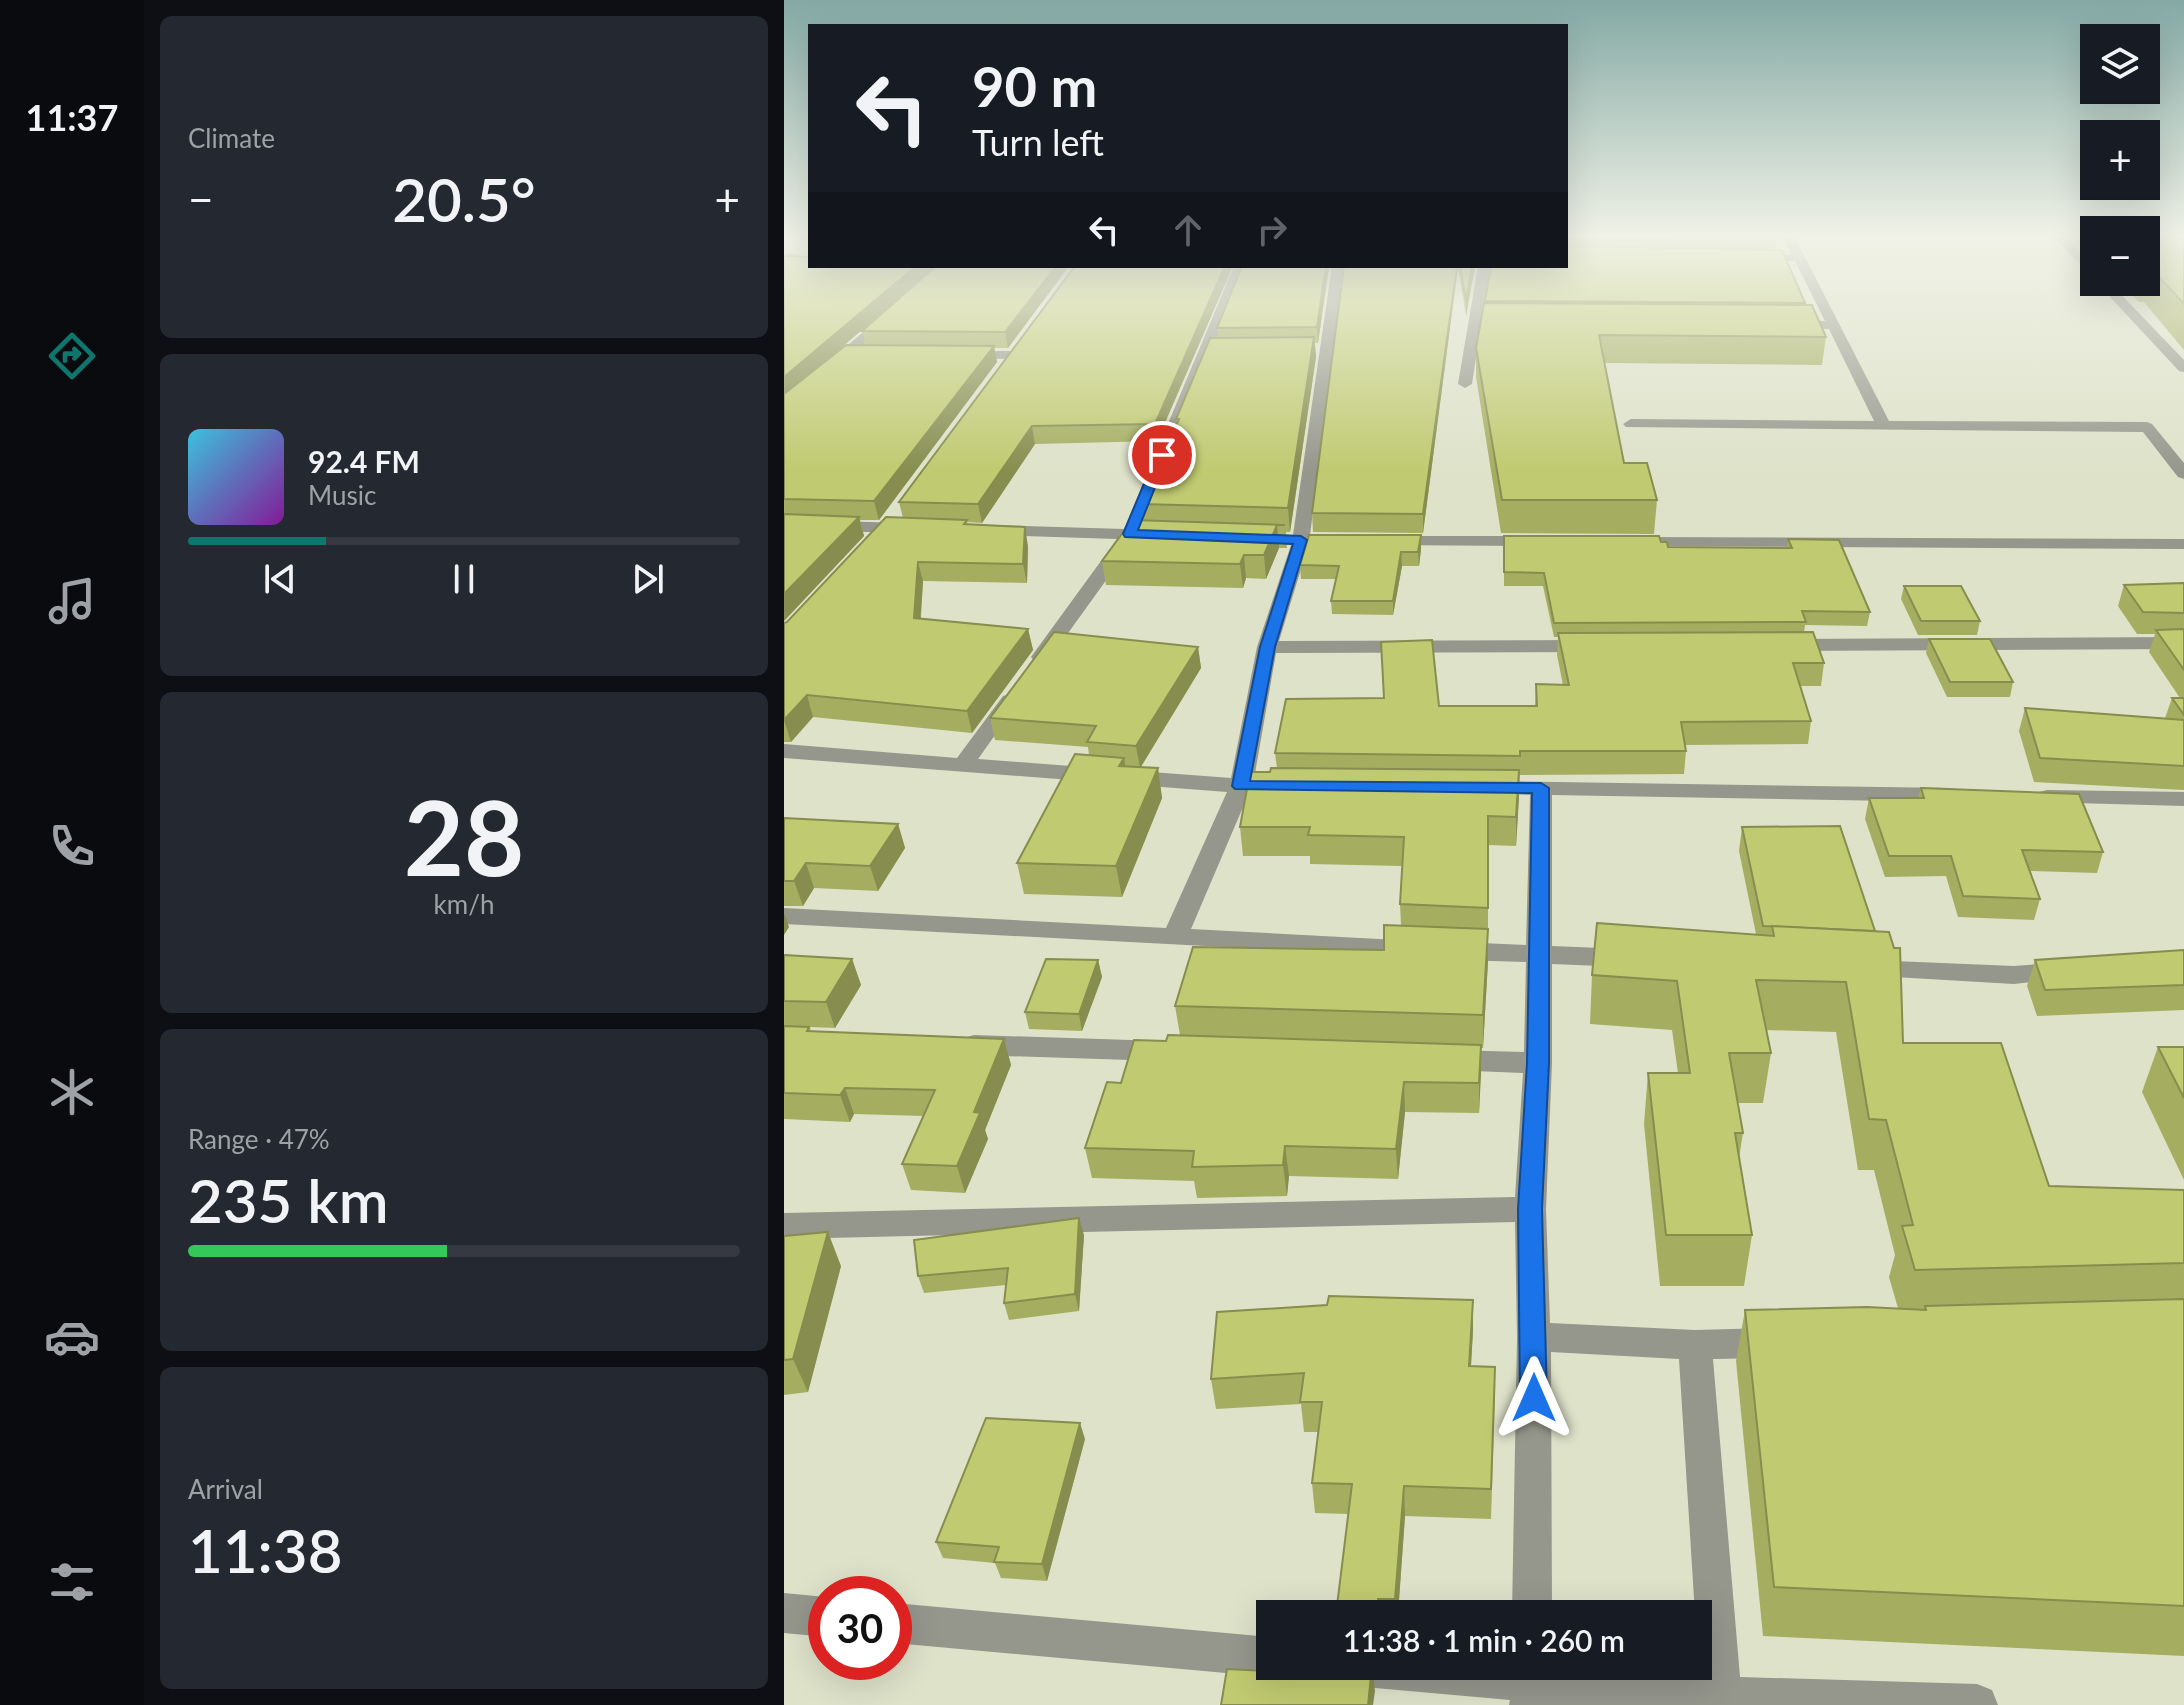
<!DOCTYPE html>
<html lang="en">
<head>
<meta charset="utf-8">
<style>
	:root { --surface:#171b24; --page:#242831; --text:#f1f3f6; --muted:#9ea1a6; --line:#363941; --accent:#0f766e }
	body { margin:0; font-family:Lato,sans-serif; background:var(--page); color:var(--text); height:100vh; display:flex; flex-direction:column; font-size:30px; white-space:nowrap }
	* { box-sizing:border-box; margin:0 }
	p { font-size:26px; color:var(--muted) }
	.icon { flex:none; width:44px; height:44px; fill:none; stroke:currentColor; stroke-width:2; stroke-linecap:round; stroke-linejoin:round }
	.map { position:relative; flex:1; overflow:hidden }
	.sheet { display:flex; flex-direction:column; gap:16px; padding:16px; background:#0d0f14; width:640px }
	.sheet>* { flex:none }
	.banner { position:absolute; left:24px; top:24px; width:760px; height:244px; border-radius:0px; box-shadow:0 8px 32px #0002; background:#171b24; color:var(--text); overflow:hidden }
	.fabs { position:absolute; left:1296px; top:24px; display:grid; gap:16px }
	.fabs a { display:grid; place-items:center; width:80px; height:80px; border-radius:0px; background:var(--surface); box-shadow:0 8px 32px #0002; font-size:40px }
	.speed { position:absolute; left:24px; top:1576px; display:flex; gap:16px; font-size:40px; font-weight:700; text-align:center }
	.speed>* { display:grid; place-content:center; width:104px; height:104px; border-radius:50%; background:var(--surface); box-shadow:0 8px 32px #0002; line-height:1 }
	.speed .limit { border:12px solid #d22; background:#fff; color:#111 }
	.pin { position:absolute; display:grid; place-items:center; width:68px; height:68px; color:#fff; margin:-34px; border:4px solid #fff; border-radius:50%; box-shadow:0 2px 8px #0007 }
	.me { position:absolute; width:88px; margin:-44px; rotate:0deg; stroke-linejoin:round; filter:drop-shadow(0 0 6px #0008) }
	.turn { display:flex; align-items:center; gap:28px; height:168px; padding:0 32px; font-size:36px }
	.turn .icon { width:104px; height:104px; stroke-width:2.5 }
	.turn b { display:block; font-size:56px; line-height:68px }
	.lanes { display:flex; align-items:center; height:76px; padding:0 32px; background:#0003; justify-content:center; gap:40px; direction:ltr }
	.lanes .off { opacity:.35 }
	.big { font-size:60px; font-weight:600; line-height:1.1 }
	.sheet .card { flex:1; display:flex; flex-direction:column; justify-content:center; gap:12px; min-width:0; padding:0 28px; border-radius:12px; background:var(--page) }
	.sheet .dial { align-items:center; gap:0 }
	.dial b { font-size:104px; line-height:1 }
	.song { display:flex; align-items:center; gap:24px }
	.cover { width:96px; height:96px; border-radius:12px; background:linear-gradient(135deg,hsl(190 70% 55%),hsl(290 70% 35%)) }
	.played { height:8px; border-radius:4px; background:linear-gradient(90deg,var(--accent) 25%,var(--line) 25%) }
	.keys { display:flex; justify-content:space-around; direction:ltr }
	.heat { display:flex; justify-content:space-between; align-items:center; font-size:44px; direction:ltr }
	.charge { height:12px; border-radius:6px; background:linear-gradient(90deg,#34c759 47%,var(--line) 0) }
	.trip { position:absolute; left:472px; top:1600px; width:456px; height:80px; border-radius:0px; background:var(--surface); box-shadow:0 8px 32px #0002; font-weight:600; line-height:80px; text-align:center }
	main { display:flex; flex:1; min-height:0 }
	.tab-bar { display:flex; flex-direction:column; width:144px; justify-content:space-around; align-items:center; background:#090b0e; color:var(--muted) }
	.tab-bar .icon { width:56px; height:56px }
	.tab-bar .current { color:var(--accent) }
	.tab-bar b { font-size:36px; color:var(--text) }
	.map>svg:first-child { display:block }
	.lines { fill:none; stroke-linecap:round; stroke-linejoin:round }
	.minor { fill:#95968c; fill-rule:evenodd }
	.wall { fill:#a5ae60 }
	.shaded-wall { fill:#868d4e }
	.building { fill:#c0ca70; stroke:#868d4e; stroke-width:2 }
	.route { fill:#1a73e8; stroke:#114b97; stroke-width:2 }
</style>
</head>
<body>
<main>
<nav class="tab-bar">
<b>11:37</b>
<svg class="icon current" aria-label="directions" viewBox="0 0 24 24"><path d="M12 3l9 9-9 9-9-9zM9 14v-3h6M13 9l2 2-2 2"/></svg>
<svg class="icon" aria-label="music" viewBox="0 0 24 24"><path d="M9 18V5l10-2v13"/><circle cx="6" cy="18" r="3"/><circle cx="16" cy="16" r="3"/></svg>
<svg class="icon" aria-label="phone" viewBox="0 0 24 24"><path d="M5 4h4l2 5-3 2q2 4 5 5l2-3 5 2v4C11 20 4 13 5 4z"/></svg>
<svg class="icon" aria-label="climate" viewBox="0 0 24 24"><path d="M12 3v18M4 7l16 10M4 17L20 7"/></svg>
<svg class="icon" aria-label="car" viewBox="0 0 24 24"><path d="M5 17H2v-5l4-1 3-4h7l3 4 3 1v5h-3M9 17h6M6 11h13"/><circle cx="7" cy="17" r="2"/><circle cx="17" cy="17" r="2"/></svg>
<svg class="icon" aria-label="filters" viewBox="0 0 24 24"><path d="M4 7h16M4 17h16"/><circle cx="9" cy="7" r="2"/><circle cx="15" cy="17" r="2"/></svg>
</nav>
<section class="sheet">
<div class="card"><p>Climate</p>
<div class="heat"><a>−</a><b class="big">20.5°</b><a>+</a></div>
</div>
<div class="card">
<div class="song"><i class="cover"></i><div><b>92.4 FM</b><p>Music</p></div></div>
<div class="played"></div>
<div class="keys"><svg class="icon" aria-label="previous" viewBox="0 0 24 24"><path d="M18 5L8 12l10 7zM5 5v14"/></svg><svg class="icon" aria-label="pause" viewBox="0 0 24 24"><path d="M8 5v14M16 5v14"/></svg><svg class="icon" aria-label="next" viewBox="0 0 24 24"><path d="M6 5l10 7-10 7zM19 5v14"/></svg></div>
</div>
<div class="card dial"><b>28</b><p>km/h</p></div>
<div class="card"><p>Range · 47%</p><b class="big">235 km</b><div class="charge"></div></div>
<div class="card"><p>Arrival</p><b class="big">11:38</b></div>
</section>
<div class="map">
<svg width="1400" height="1705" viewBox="0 0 1400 1705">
	<rect width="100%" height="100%" fill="#dee2c9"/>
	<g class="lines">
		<!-- minor -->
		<g class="minor">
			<polygon points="997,234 1009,234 1105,421 1363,422 1368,424 1400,463 1400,479 1394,477 1359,432 842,427 839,424 847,419 1090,421 1045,329 1006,328 1000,324 1006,320 1041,321 1011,261 970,261 964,258 970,255 1008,255"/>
			<polygon points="1266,234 1278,234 1310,267 1310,278"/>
			<polygon points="5,253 15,255 0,264 0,256"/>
			<polygon points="450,266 462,266 357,529 376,531 379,535 370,540 351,540 264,661 250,661 247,657 333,539 211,535 202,530 211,525 340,529"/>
			<polygon points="548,266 560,266 526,535 554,536 563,541 554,546 524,546 495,641 806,640 816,646 806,652 492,653 470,779 479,781 482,786 479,791 465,793 407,929 633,941 642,943 646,949 642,955 633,957 0,924 0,908 382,928 443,792 0,758 0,744 173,758 219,696 226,694 236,700 194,759 447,778 473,647 507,545 470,544 461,539 470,534 509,535"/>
			<polygon points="694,266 706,266 688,384 681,388 674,384"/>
			<polygon points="1312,282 1325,282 1400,360 1400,372 1395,371"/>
			<polygon points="99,315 110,318 0,412 0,400"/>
			<polygon points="181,351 228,351 235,355 228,359 176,358 174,355"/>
			<polygon points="0,520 126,523 135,528 126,533 0,530"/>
			<polygon points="606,536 754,536 763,541 754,546 600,545 597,541 600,537"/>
			<polygon points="846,537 1400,539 1400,549 840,546 837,542 840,538"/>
			<polygon points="1400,637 1400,649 1002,651 992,645 1002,639"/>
			<polygon points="704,781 1166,788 1174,790 1177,795 1174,800 1166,802 768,795 768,946 841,949 850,952 854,958 850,964 841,967 768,964 768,1063 762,1209 766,1323 911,1330 986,1328 998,1333 1003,1343 998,1353 986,1358 929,1359 956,1677 1193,1684 1208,1690 1214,1705 725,1705 726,1700 580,1687 565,1681 559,1666 816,1666 915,1674 914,1614 911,1614 895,1359 767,1352 768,1614 728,1614 733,1337 731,1222 0,1239 0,1213 731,1197 739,1073 666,1070 656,1067 652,1060 656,1053 666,1050 740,1052 742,962 674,960 665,957 661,951 665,945 674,942 742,945 746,795 696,793 693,788 696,783"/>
			<polygon points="1263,790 1400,792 1400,806 1255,802 1252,797 1255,792"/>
			<polygon points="1085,960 1230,966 1280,962 1289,965 1293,971 1289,977 1230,984 1076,975 1072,969 1076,963"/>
			<polygon points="190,1035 377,1041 387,1044 391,1051 387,1058 377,1061 190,1055 180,1052 176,1045 180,1038"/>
			<polygon points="0,1593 42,1597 42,1637 0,1633"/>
			<polygon points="110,1603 486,1637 486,1666 503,1666 500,1671 486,1677 110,1643"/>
		</g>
	</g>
	<!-- wall -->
	<g class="wall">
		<polygon points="782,234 993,237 991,250 1021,303 1020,305 1042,337 1038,365 820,363 840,463 873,500 870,534 717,533 692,377 692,348 701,303 707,266"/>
		<polygon points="1288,234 1310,234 1310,256"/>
		<polygon points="1362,234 1400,234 1400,350 1360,302 1355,302 1335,282 1362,282"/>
		<polygon points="0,256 152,266 44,359 81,345 78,331 285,266 224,348 210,348 213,362 95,520 76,520 80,536 0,621"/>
		<polygon points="449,266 373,441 251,444 198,523 183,522 184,524 244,546 243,583 139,581 137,618 244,629 249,650 188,733 29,717 7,742 0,742 0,623 3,622 119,518 115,502"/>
		<polygon points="545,266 534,343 531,343 532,357 506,532 502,532 503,548 495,548 482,579 462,578 459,588 322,585 318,561 359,520 357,504 393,424 392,419 434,338 433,328"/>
		<polygon points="560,266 691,266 682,316 674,267 639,533 529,532 528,513"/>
		<polygon points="720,536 877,542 884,547 1003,548 1004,539 1086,612 1083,626 1021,625 1020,632 1040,663 1037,686 1016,686 1027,721 1024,744 901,745 902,751 900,774 736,775 732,846 704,845 704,961 699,1048 697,1048 695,1113 621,1112 614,1179 505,1176 503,1196 413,1198 410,1181 308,1178 301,1148 337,1083 382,1041 396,1035 391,1006 600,950 617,925 616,904 618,866 526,864 526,856 459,856 456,827 486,772 493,768 491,753 655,706 751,706 752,684 779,685 773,655 774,637 770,637 759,586 720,586"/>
		<polygon points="637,549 635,566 618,566 609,615 548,614 547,601 552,579 517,579 516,565"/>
		<polygon points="1400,583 1400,790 1250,782 1235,731 1241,708 1381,718 1388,698 1396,698 1365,652 1371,634 1353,634 1334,606 1340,585"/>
		<polygon points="1120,586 1196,621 1193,635 1134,635 1117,599"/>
		<polygon points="1145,639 1229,682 1226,697 1163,697 1142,653"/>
		<polygon points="414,647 417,668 357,767 374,768 378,798 338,897 240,894 233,863 305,755 304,747 211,740 206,718"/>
		<polygon points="1137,788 1319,852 1313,873 1246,871 1256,899 1250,920 1174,917 1162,876 1101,877 1081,819 1085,798 1134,798"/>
		<polygon points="0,818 114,824 121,848 94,891 30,888 19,906 0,906"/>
		<polygon points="958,827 1119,1043 1265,1186 1400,1190 1400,1656 979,1636 952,1361 961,1310 1114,1308 1105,1277 1111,1255 1090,1170 1074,1170 1052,1032 982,1030 987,1053 979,1103 954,1103 959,1133 955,1158 968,1235 960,1286 876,1286 860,1124 864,1073 894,1073 888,1030 806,1024 808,975 972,934 955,851"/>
		<polygon points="1400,950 1400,1010 1253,1016 1243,986 1251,960"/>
		<polygon points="0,955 68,959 77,985 51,1028 26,1027 27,1031 220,1039 227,1065 201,1130 204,1139 181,1193 127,1190 118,1164 139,1116 70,1114 66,1122 0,1119"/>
		<polygon points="314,960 318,977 298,1031 245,1029 241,1012"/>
		<polygon points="1374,1047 1400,1047 1400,1180 1358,1092"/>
		<polygon points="300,1235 295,1311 225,1320 220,1303 222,1285 140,1293 134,1276"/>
		<polygon points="0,1236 57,1266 24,1392 0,1395"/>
		<polygon points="689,1331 687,1366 711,1398 707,1519 621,1516 614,1614 552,1614 564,1514 531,1513 528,1483 534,1432 520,1432 517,1404 432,1409 427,1379"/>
		<polygon points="301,1439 263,1581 217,1578 211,1563 159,1558 152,1542"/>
	</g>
	<!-- shaded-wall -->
	<g class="shaded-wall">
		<polygon points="132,266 152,266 0,397 0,377"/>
		<polygon points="272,266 285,266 224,348 221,332"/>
		<polygon points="441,266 449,266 373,441 371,424"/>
		<polygon points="542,266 545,266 534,343 533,327"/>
		<polygon points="673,266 674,266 639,533 639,514"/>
		<polygon points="688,266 691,266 682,316 682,301"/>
		<polygon points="530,337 532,357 506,532 504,508"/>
		<polygon points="210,346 213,362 95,520 90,501"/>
		<polygon points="248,426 251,444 198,523 194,504"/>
		<polygon points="75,517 80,536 0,621 0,594"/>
		<polygon points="493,525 495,548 482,579 480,555"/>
		<polygon points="241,527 244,546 243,583 239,564"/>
		<polygon points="637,535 637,549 635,566 634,552"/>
		<polygon points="617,552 618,566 609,615 609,601"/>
		<polygon points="460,555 462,578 459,588 456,564"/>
		<polygon points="134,562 139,581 135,638 130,618"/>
		<polygon points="244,629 249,650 188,733 183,711"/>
		<polygon points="414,647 417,668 356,768 352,746"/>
		<polygon points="23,695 29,717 7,742 0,720"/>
		<polygon points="340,758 345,787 335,766"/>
		<polygon points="374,768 378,798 338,897 332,866"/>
		<polygon points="735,770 735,798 732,846 732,817"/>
		<polygon points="114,824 121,848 94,891 86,866"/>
		<polygon points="22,863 30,888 19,906 10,881"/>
		<polygon points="0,913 5,927 0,935"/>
		<polygon points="704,929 704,961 699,1048 699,1015"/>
		<polygon points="68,959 77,985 51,1028 42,1002"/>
		<polygon points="314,960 318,977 298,1031 295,1014"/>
		<polygon points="220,1039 227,1065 201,1130 204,1139 181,1193 173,1166 190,1112"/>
		<polygon points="697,1045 697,1075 695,1113 695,1083"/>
		<polygon points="620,1082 621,1112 614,1179 612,1149"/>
		<polygon points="61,1088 70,1114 66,1122 56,1095"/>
		<polygon points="501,1146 505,1176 503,1196 499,1165"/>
		<polygon points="295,1218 300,1235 295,1311 291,1294"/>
		<polygon points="44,1232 57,1266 24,1392 9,1359"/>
		<polygon points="689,1300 689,1331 685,1397 685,1366"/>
		<polygon points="296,1423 301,1439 263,1581 258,1564"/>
		<polygon points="620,1486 621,1516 614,1614 612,1614 611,1599"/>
		<polygon points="588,1666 591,1691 589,1705 584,1705"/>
	</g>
	<!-- building -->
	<g class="building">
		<polygon points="782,234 991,234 993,237 782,235 782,236"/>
		<polygon points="1362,234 1400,234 1400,304 1368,269 1362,268"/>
		<polygon points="782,246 998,250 1021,303 701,301 707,266 782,266"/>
		<polygon points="0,256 26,257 26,266 132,266 0,377"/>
		<polygon points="152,266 272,266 221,332 78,331"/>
		<polygon points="291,266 441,266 371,424 248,426 194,504 115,502"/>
		<polygon points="458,266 542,266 533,327 433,328"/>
		<polygon points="560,266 673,266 639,514 528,513"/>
		<polygon points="676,266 688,266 682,301"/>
		<polygon points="700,303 1028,305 1042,337 815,335 840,463 863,463 873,500 718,500 692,348"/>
		<polygon points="530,337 504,508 357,504 395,419 392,419 426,338"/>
		<polygon points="62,345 210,346 90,501 0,499 0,394"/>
		<polygon points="0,514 75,517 0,594"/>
		<polygon points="102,517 183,520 180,524 241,527 239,564 134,562 130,618 244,629 183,711 23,695 0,720 0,623 3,622"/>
		<polygon points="348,520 501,525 493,525 480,555 460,555 456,564 318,561"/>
		<polygon points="525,535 637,535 634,552 617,552 609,601 547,601 555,566 516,565"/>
		<polygon points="720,536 875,536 877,542 883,542 884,547 1008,548 1004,539 1055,540 1086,612 1018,611 1022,622 770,623 760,573 720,572"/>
		<polygon points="1400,583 1400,613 1359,612 1340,585"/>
		<polygon points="1120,586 1177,586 1196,621 1137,621"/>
		<polygon points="1400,629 1400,670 1372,630"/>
		<polygon points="270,632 414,647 352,746 303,742 312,726 206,718"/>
		<polygon points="1029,632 1040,663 1009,663 1027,721 897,722 902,751 736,751 736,756 491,753 502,699 600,698 597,642 648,640 655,706 753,706 752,684 785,685 774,633"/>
		<polygon points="1145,639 1206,639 1229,682 1166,682"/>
		<polygon points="1388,698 1400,698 1400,715"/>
		<polygon points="1241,708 1400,720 1400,766 1256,758"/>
		<polygon points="291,754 340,758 335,766 374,768 332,866 233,863"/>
		<polygon points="487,768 735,770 732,817 704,816 704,908 616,904 620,837 524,835 526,827 456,827 466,772 486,772"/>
		<polygon points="1137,788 1295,794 1319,852 1238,850 1256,899 1179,896 1167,856 1105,856 1085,798 1140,798"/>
		<polygon points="0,818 114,824 86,866 22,863 10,881 0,881"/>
		<polygon points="1056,826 1091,931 979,926 958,827"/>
		<polygon points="813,923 990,936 988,926 1105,932 1110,948 1116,948 1119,1043 1217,1043 1265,1186 1400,1190 1400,1263 1131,1270 1118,1226 1129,1225 1102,1120 1085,1119 1062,982 972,980 987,1053 945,1053 959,1133 951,1133 968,1235 882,1235 864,1073 906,1073 893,981 808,975"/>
		<polygon points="600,925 704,929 699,1015 391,1006 409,947 600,950"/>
		<polygon points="1400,950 1400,985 1261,990 1251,960"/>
		<polygon points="0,955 68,959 42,1002 0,1001"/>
		<polygon points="262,959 314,960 295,1014 241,1012"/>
		<polygon points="0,1026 25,1027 23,1031 220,1039 190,1112 196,1113 173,1166 118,1164 151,1090 61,1088 56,1095 0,1093"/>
		<polygon points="384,1035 697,1045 695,1083 620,1082 612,1149 501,1146 499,1165 408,1167 410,1151 301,1148 323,1082 337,1083 350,1040 382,1041"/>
		<polygon points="1374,1047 1400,1047 1400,1098"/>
		<polygon points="295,1218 291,1294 220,1303 224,1268 134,1276 130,1240"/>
		<polygon points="44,1232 9,1359 0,1360 0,1236"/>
		<polygon points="545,1296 689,1300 685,1366 711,1367 707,1489 620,1486 611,1599 594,1599 593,1614 552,1614 568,1484 528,1483 538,1402 516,1402 520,1373 427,1379 433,1312 543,1305"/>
		<polygon points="1400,1299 1400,1606 990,1587 961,1310 1083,1307 1142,1310 1141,1306"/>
		<polygon points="202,1418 296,1423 258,1564 210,1562 215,1547 152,1542"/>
		<polygon points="546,1666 588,1666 584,1705 437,1705 443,1669 545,1674"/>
	</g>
	<!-- sky -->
	<linearGradient id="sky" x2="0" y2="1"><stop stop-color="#84a9a4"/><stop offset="0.5" stop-color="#f0f2e7"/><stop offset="1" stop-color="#f0f2e7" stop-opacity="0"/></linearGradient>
	<rect width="1400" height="472" fill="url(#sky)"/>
	<!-- route -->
	<polygon class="route" points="378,452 384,455 354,530 517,536 523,540 491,647 466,781 757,783 765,788 765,1063 758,1209 763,1398 759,1407 750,1410 740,1407 736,1398 734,1209 743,1063 748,793 451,789 448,786 476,647 509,544 341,537 339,534 372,455"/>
</svg>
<div class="fabs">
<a><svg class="icon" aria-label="layers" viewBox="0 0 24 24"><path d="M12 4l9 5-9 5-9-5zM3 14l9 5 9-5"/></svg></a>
<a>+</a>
<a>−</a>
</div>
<div class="speed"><div class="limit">30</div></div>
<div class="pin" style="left:378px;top:455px;background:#d93025"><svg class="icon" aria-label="arrive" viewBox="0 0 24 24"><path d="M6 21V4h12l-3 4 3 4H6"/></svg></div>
<svg class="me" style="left:750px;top:1398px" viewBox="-20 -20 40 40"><path d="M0-17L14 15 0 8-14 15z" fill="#1a73e8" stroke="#fff" stroke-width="4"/></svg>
<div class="trip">11:38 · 1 min · 260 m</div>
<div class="banner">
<div class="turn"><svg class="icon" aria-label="left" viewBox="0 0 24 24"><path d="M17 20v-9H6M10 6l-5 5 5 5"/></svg><div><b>90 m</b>Turn left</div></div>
<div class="lanes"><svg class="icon" aria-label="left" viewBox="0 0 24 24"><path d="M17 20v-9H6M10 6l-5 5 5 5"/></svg><svg class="icon off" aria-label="ahead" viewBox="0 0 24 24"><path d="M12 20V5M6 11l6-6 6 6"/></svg><svg class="icon off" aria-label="right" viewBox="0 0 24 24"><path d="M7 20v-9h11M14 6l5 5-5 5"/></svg></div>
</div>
</div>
</main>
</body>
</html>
